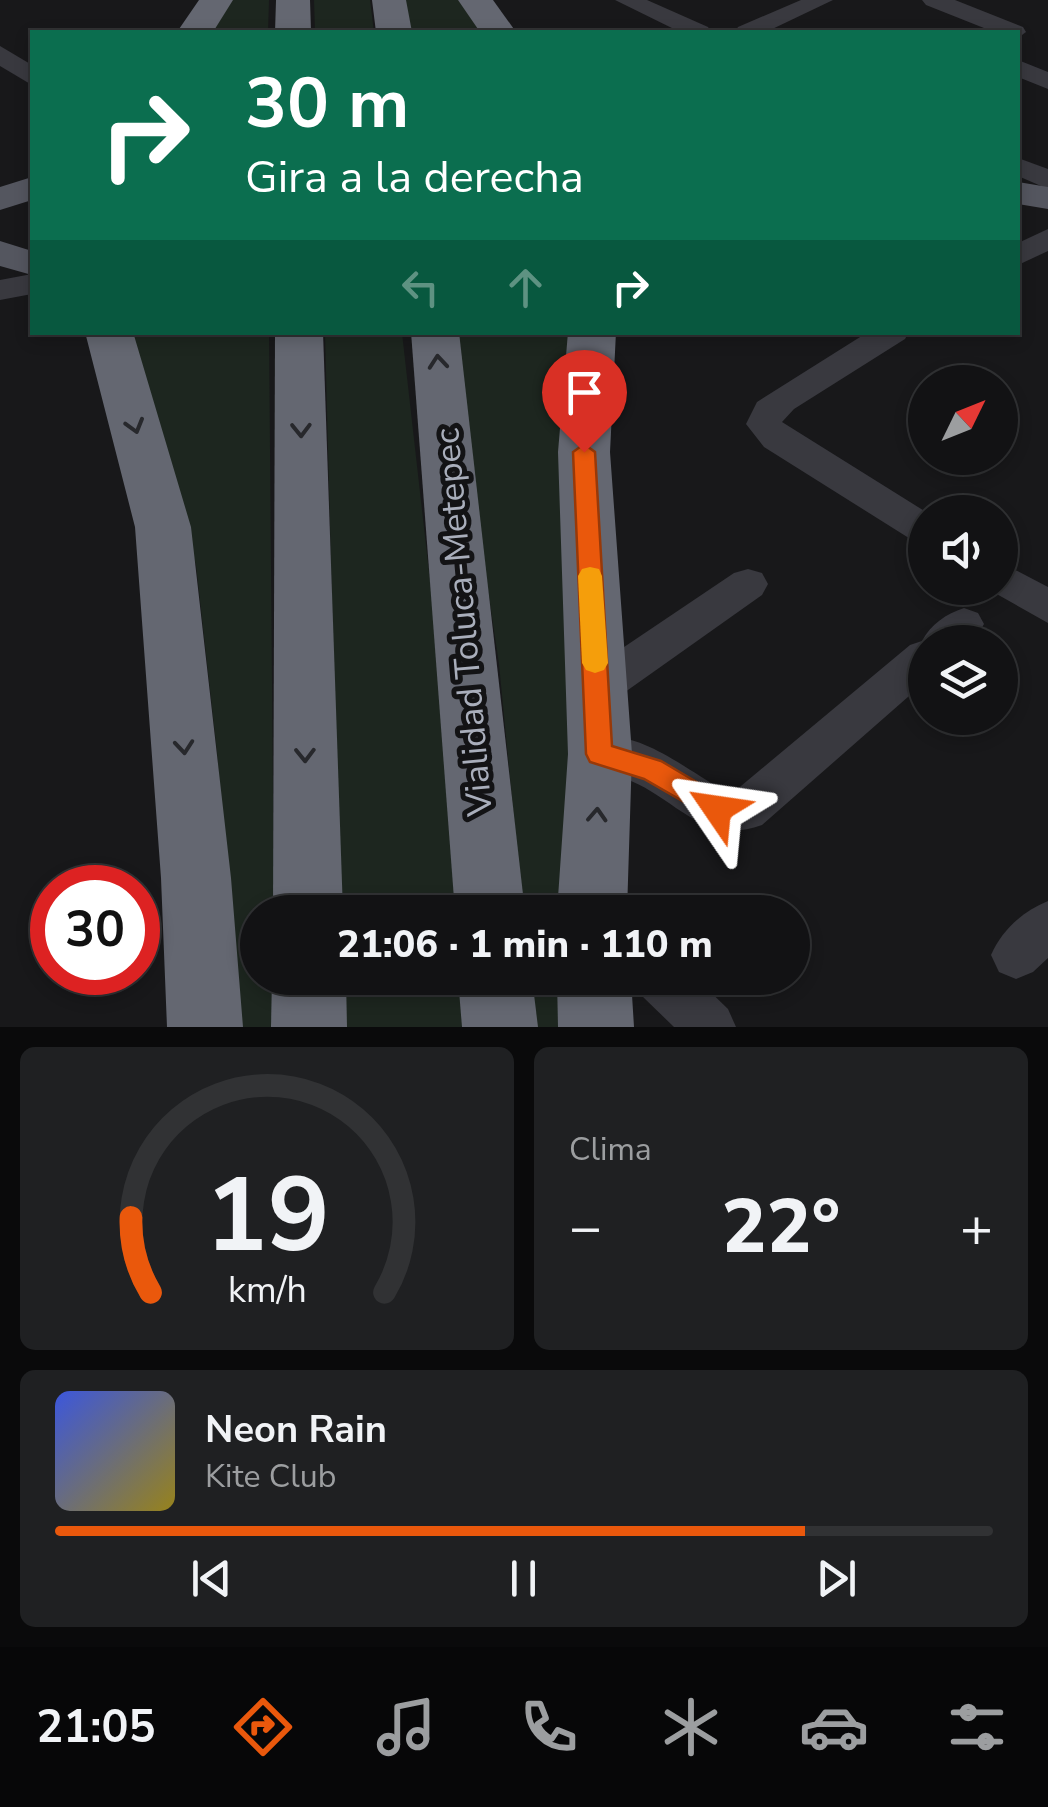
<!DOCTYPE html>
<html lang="es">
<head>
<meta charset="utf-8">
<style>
	:root { --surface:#121214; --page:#1f2022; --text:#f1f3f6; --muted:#9c9ea0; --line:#313234; --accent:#ea580c }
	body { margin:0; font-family:"Nunito Sans",sans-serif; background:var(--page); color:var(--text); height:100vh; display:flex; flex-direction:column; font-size:38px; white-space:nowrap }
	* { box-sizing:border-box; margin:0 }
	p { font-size:32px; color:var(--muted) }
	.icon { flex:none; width:55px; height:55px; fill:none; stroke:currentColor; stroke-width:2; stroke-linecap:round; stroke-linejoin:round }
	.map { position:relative; height:1027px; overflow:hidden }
	.side { display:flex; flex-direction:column; gap:20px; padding:20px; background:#0a0a0b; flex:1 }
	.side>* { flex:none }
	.hud { position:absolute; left:30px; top:30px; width:990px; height:305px; border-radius:0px; box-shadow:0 5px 15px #0003,0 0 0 2px var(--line); background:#0b6e4f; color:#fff; overflow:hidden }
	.needle { width:65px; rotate:47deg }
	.buttons { position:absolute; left:908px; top:365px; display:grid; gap:20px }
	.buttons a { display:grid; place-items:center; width:110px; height:110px; border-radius:50%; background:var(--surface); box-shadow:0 5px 15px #0003,0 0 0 2px var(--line); font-size:50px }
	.speed { position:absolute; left:30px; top:865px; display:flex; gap:20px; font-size:50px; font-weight:700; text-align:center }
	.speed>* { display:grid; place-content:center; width:130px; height:130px; border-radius:50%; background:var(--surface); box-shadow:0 5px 15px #0003,0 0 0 2px var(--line); line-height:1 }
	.speed .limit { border:15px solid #d22; background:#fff; color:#111 }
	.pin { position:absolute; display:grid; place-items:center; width:85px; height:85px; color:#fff; margin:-102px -42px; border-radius:50% 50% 50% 0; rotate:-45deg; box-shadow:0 0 10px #0007 }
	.pin .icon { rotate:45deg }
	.me { position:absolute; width:110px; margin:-55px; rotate:302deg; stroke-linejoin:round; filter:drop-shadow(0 0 8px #0008) }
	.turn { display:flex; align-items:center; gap:35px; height:210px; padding:0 50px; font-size:45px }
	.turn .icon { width:130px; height:130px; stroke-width:2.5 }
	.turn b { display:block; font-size:70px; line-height:85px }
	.lanes { display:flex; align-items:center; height:95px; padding:0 50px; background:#0003; justify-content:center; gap:50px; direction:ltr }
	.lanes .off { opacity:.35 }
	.big { font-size:75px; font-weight:800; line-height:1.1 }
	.side .widget { flex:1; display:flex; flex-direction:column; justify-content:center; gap:15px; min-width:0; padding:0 35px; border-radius:15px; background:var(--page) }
	.side .dial { align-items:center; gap:0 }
	.dial svg { height:260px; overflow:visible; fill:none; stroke:var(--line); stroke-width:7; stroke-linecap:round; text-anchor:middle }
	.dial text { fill:var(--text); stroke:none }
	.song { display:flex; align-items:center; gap:30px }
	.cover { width:120px; height:120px; border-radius:15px; background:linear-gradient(135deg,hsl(230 70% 55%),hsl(50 70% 35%)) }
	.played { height:10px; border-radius:5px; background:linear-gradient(90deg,var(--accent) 80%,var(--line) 80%) }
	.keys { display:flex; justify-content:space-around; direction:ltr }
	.heat { display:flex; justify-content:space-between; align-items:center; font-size:55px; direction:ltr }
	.side .tiles { flex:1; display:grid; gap:20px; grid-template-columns:1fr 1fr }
	.widget:last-child { grid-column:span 2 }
	.trip { position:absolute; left:240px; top:895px; width:570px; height:100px; border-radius:50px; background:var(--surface); box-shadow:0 5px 15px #0003,0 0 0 2px var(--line); font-weight:800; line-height:100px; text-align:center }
	.tabs { display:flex; height:160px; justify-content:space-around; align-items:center; background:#070708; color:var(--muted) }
	.tabs .icon { width:70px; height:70px }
	.tabs .selected { color:var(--accent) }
	.tabs b { font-size:45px; color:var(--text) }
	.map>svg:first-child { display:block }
	.green { fill:#1d261f }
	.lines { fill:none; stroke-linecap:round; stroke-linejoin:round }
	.minor { fill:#39393f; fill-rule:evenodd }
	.major { fill:#54565f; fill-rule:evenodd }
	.highway { fill:#646771; fill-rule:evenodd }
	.oneway { stroke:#27282c }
	.route { fill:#ea580c; stroke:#983908; stroke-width:2.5 }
	.slow { fill:#f59e0b }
	.labels { text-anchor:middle; stroke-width:10; stroke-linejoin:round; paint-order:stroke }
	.street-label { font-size:35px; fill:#a9aebb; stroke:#131315 }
</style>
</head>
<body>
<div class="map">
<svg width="1048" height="1027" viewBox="0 0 1048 1027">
	<rect width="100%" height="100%" fill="#18181a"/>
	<!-- green -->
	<g class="green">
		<polygon points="226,0 269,0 268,32 205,32"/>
		<polygon points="314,0 370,0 374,32 315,32"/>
		<polygon points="401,0 459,0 483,32 406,32"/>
		<polygon points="132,333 269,333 274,912 258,912 258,978 275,978 275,1027 238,1027 217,752 196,565"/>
		<polygon points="325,333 402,333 443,696 459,912 340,912"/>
		<polygon points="450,333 576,333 566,912 523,912 499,664"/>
		<polygon points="343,978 463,978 466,1027 346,1027"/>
		<polygon points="529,978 565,978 566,1027 534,1027"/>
	</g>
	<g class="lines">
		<!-- minor -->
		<g class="minor">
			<polygon points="615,0 647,0 708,27 711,32 680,32"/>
			<polygon points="801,0 833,0 766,32 735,32 738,27"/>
			<polygon points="922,0 955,0 1023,27 1026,32 1018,38 1018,32 994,32 926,5"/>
			<polygon points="0,46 32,65 32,85 0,66"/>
			<polygon points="1018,60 1048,72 1048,89 1018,77"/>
			<polygon points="1018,158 1048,169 1048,189 1018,176"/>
			<polygon points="1048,229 1048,251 1018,265 1018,243"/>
			<polygon points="32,274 32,294 0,300 0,280"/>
			<polygon points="868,332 909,332 905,339 794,409 782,422 926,512 925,544 912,540 764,447 746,424 757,402"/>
			<polygon points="1000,562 1048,587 1048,623 986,588 1000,588"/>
			<polygon points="748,569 762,573 768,584 762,595 611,702 596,707 581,702 575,689 581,676 734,573"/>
			<path d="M964 608 978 613 984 624C971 649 950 642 925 642V682L762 825C703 846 679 801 631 781 616 774 600 773 584 768L578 754 584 740C633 723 683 768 723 790L735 791 910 645 922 641C931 624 946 614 964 608Z"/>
			<path d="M1048 901V958L1033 972 1016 979 999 972 991 955C1002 930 1023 911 1048 901Z"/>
			<polygon points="635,978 696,978 728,1009 736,1027 674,1027 642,996"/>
		</g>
		<!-- major -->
		<g class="major">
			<polygon points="32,177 32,200 0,210 0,187"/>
			<polygon points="1018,182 1048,187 1048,209 1018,204"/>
			<polygon points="0,241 32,251 32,275 0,266"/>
		</g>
		<!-- highway -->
		<g class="highway">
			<polygon points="199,0 233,0 213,32 177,32"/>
			<polygon points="276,0 310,0 311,32 275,32"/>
			<polygon points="372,0 406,0 412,32 376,32"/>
			<polygon points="458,0 493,0 516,32 480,32"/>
			<polygon points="85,332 133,332 191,527 231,878 243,1027 167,1027 161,878 135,527"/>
			<polygon points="275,332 323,332 343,912 273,912"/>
			<polygon points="411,332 459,332 525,912 455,912"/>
			<polygon points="568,332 616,332 610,452 632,754 627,912 557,912 568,754 558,452"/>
			<polygon points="272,978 346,978 347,1027 271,1027"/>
			<polygon points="458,978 532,978 538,1027 462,1027"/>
			<polygon points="557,978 631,978 634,1027 558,1027"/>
		</g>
	</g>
	<!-- one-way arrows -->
	<defs><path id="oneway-chevron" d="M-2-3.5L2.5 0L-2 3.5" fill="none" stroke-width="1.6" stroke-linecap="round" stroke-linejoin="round" transform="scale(2.5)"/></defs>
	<g class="oneway">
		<use href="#oneway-chevron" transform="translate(438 362) rotate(-95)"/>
		<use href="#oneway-chevron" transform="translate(135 426) rotate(74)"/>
		<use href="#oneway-chevron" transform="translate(301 430) rotate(89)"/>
		<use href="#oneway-chevron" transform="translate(184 747) rotate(85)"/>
		<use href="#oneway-chevron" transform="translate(305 755) rotate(89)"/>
		<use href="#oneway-chevron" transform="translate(597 815) rotate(-87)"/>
	</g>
	<!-- route -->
	<polygon class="route" points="584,444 595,452 612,746 661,761 727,800 731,809 727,818 717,821 644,779 590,762 586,754 573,452"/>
	<!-- slow -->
	<polygon class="slow" points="590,567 599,569 602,576 608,663 604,670 595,673 586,670 582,663 578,576 582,569"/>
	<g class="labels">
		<!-- street labels -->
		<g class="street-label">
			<text transform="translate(463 622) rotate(-95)" y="12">Vialidad Toluca-Metepec</text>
		</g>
	</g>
</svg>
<div class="buttons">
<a><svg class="needle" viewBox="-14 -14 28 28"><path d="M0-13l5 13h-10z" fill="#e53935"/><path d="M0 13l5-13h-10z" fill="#9c9ea0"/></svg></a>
<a><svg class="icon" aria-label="sound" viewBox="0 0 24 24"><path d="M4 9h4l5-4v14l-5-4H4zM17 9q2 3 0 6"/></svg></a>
<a><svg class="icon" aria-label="layers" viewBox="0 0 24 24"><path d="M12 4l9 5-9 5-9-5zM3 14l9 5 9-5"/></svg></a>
</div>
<div class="speed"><div class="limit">30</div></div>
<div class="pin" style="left:584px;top:452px;background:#d93025"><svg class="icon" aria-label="arrive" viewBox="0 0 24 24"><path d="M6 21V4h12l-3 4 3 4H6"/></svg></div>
<svg class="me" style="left:717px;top:809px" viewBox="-20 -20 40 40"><path d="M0-17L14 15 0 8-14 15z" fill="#ea580c" stroke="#fff" stroke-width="4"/></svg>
<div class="trip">21:06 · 1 min · 110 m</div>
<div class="hud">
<div class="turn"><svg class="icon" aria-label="right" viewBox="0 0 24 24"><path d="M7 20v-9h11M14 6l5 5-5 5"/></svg><div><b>30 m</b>Gira a la derecha</div></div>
<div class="lanes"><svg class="icon off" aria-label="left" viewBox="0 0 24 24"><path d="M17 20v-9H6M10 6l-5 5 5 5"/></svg><svg class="icon off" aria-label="ahead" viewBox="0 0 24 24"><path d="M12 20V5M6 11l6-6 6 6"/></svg><svg class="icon" aria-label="right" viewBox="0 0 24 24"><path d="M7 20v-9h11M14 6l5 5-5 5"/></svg></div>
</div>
</div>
<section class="side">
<div class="tiles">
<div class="widget dial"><svg viewBox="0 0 100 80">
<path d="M14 69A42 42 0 1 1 86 69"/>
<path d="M14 69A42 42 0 0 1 8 46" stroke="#ea580c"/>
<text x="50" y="56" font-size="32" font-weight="700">19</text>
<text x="50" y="72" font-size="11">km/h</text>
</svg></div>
<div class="widget"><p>Clima</p>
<div class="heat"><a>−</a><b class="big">22°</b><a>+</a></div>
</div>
<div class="widget">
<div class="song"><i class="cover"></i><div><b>Neon Rain</b><p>Kite Club</p></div></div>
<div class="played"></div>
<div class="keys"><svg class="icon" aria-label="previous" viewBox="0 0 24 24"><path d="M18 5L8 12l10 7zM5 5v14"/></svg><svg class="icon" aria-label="pause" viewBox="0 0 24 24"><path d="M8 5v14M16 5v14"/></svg><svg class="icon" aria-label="next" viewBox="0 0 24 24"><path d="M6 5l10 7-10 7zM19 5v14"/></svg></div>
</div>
</div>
</section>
<nav class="tabs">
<b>21:05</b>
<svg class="icon selected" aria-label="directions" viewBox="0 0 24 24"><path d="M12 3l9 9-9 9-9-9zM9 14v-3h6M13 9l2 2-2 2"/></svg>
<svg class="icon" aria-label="music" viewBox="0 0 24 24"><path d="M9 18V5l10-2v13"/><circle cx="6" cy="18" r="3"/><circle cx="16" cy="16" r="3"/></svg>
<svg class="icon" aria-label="phone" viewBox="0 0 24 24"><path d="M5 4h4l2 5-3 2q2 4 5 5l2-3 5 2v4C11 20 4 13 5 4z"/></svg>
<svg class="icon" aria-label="climate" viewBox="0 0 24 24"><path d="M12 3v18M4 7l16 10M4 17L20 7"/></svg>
<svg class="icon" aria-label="car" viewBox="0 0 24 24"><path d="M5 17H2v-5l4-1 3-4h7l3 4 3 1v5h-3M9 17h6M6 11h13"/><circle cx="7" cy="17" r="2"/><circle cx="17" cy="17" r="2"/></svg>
<svg class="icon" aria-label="filters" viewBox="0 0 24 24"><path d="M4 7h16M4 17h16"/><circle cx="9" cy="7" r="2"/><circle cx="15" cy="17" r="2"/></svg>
</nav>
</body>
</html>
